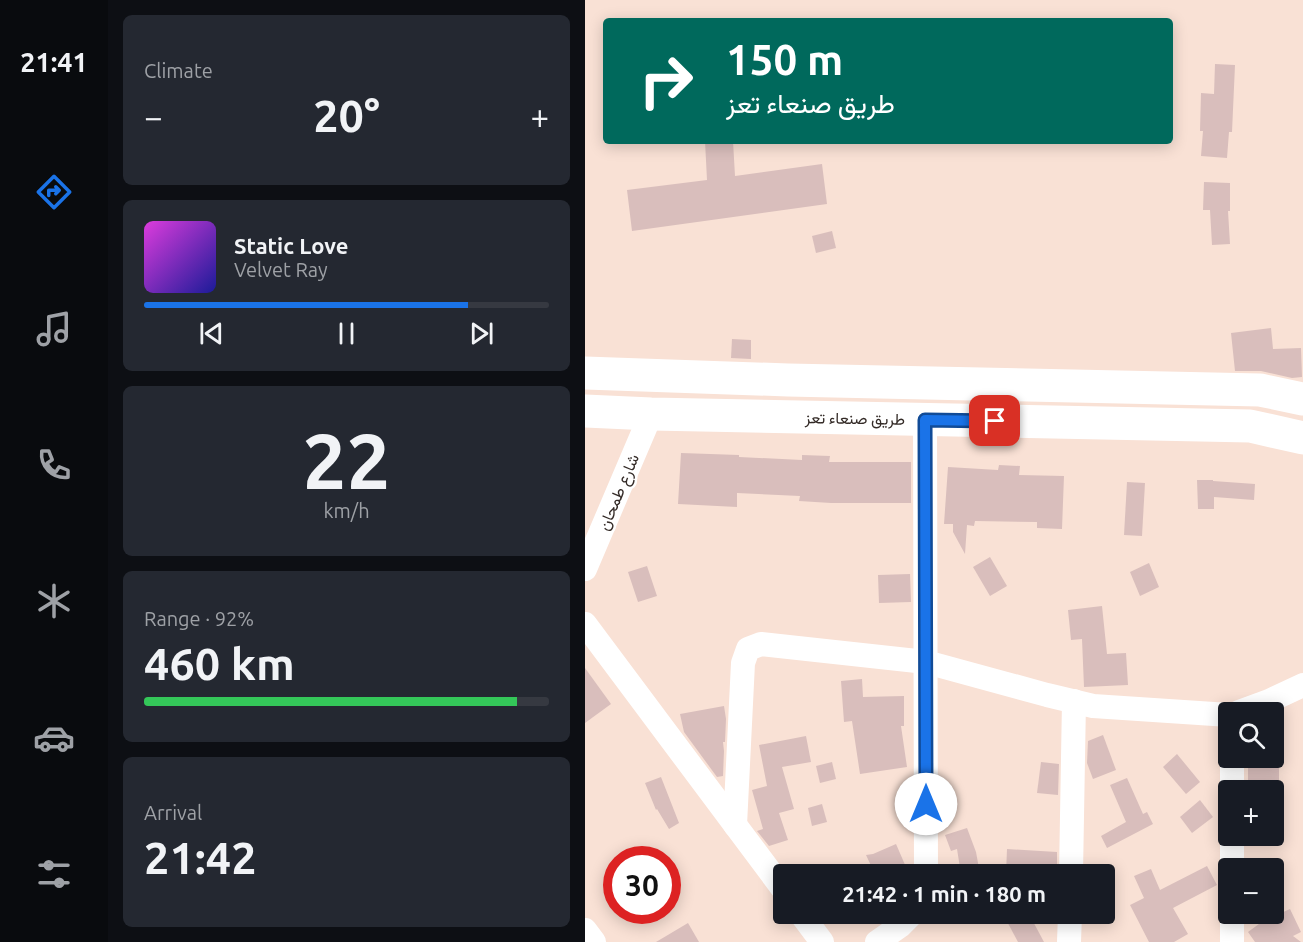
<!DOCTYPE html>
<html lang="en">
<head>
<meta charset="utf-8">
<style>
	:root { --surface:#171b24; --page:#242831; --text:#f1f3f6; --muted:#9ea1a6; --line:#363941; --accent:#1a73e8 }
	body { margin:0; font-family:Ubuntu,Vazirmatn,sans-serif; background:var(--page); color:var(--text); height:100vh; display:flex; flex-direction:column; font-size:22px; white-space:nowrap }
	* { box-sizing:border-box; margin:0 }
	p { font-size:20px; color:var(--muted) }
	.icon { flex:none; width:33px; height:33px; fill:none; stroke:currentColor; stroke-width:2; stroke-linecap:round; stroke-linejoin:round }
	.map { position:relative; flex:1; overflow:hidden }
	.details { display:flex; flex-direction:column; gap:15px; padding:15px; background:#0d0f14; width:477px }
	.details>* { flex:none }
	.top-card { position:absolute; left:18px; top:18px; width:570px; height:126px; border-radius:6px; box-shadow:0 3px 15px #0003; background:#00695c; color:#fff; overflow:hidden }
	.tools { position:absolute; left:633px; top:702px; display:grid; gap:12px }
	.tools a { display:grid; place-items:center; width:66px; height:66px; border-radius:6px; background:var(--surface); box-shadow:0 3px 15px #0003; font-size:30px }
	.speed { position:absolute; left:18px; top:846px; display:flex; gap:12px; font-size:30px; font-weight:700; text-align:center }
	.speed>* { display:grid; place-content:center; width:78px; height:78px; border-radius:50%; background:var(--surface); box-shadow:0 3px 15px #0003; line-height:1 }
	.speed .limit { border:9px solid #d22; background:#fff; color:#111 }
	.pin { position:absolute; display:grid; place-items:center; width:51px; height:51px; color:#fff; margin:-26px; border-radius:12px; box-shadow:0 3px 9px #0006 }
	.me { position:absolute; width:66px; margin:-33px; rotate:0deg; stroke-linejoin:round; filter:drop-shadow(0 0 4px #0008) }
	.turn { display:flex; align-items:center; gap:21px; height:126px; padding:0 24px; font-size:27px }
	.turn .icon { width:78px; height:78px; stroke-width:2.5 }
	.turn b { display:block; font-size:42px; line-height:51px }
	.big { font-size:45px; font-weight:700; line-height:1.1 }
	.details .widget { flex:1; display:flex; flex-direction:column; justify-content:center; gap:9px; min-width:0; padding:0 21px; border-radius:9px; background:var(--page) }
	.details .dial { align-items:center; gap:0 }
	.dial b { font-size:78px; line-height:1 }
	.song { display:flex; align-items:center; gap:18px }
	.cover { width:72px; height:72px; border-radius:9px; background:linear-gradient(135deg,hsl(300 70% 55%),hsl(240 70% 35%)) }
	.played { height:6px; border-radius:3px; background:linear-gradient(90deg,var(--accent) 80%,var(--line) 80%) }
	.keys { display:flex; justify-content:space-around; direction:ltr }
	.heat { display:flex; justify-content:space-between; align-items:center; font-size:33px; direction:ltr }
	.charge { height:9px; border-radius:4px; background:linear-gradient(90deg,#34c759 92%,var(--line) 0) }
	.trip { position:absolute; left:188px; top:864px; width:342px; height:60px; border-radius:6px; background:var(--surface); box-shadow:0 3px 15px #0003; font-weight:700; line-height:60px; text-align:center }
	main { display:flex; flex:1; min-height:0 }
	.menu { display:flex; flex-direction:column; width:108px; justify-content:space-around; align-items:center; background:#090b0e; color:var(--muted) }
	.menu .icon { width:42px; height:42px }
	.menu .selected { color:var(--accent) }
	.menu b { font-size:27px; color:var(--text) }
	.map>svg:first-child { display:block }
	.building { fill:#d9bebc }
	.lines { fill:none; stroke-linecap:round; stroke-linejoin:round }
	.minor { stroke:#fff; stroke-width:24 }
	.highway { stroke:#fff; stroke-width:33 }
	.route-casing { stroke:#114b97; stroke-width:15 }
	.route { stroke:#1a73e8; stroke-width:10 }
	.labels { text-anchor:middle; stroke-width:5; stroke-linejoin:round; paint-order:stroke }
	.street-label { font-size:16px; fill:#342b27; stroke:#fff }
</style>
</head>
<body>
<main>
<nav class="menu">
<b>21:41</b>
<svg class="icon selected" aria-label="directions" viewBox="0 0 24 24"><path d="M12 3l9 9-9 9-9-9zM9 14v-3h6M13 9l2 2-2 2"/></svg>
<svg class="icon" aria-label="music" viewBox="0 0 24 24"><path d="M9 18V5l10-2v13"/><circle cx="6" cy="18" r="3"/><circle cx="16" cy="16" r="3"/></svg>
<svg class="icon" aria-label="phone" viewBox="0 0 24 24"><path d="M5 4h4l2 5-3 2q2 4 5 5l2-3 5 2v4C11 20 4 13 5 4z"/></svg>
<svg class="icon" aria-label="climate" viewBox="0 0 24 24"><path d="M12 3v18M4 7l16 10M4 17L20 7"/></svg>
<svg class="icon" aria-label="car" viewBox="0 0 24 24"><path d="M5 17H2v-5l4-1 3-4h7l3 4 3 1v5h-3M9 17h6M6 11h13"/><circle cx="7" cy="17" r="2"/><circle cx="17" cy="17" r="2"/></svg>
<svg class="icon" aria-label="filters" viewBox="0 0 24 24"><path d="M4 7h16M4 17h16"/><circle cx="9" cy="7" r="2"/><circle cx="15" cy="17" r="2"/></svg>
</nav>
<section class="details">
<div class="widget"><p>Climate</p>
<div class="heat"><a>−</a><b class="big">20°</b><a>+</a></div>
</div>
<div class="widget">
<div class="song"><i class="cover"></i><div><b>Static Love</b><p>Velvet Ray</p></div></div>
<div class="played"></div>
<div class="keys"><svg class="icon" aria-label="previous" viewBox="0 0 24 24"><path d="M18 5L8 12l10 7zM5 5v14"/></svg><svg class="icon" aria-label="pause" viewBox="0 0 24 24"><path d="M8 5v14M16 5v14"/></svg><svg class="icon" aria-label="next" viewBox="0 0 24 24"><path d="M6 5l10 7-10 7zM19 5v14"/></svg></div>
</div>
<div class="widget dial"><b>22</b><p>km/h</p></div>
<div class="widget"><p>Range · 92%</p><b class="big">460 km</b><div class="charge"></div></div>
<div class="widget"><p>Arrival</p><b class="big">21:42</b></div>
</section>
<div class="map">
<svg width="718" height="942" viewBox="0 0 718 942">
	<rect width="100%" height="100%" fill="#f9e1d5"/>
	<!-- building -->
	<g class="building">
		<polygon points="630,64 650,65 647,132 644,132 642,158 616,156 618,131 615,131 616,93 629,94"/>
		<polygon points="120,141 148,141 150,176 237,164 242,204 47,231 42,190 122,180"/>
		<polygon points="619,182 645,183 645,211 643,211 645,244 627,245 625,210 618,210"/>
		<polygon points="247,231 251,248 231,253 227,236"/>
		<polygon points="686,328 688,349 716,348 717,377 707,378 676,371 650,371 646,333"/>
		<polygon points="147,339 166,340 166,359 146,358"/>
		<polygon points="96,453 154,455 154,457 217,460 217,455 245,456 244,462 326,462 326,503 246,503 214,501 215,496 152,493 152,507 93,504"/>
		<polygon points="414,465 435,466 434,475 479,476 477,529 452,528 452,522 390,521 389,526 382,525 380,554 368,532 368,524 359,524 363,467 413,470"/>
		<polygon points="612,480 628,480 628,481 670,484 669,500 629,497 629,509 613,509"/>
		<polygon points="542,482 560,483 557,536 539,535"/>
		<polygon points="405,557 422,586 405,596 388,567"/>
		<polygon points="564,563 574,587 555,596 545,572"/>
		<polygon points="62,566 72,596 53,602 43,572"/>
		<polygon points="325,574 326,602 294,603 293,575"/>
		<polygon points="517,606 522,654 541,653 543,685 499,687 497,639 486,640 483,610"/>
		<polygon points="0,668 26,704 0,723"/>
		<polygon points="277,679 278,697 319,696 319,726 316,726 322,767 275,774 267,721 259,722 256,681"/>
		<polygon points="139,706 141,719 140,742 138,742 139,751 138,776 132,777 99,732 95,714"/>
		<polygon points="518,735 531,770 508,779 502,763 503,741"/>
		<polygon points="221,736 226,762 197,767 209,809 194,813 203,840 184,846 172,831 178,829 167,790 182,786 174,745"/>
		<polygon points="592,754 615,782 601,794 578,767"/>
		<rect x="663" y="758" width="31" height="32"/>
		<polygon points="247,762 251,779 235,783 231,766"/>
		<polygon points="456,762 474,764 473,795 452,793"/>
		<polygon points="76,777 94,823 84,829 72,809 71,810 60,783"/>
		<polygon points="542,778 558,814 562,812 568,824 522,848 516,836 541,822 525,785"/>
		<polygon points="615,800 628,817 607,833 595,817"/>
		<polygon points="237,804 242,822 227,826 223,808"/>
		<polygon points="382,828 391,852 395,874 376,874 372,849 366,851 360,835"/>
		<polygon points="311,844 324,874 290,874 281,855 288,854"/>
		<polygon points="422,849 472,852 472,874 421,874"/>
		<polygon points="622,866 632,885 588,908 603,934 589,942 564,942 545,905 559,898 549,876 566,869 575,890"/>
		<polygon points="705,909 716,932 708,936 716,942 670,942 663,932 678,921"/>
		<polygon points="418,914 444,914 459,942 433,942"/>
		<polygon points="103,923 114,942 71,942"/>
	</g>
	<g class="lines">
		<!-- minor -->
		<g class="minor">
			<polyline points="340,420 341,874"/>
			<polyline points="0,569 66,414"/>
			<polyline points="0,624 198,889"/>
			<polyline points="654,712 684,701 718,685"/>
			<polyline points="647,790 647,758"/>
			<polyline points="150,825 158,663 163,649 176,644 341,662 462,695 508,706 644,715"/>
			<polyline points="647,868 647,836"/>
			<polyline points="486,874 489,701"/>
			<polyline points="216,914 237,942"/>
			<polyline points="0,930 9,942"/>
			<polyline points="292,942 315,926 327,914"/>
			<polyline points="484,942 485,914"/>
			<polyline points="647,942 647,914"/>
		</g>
		<!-- highway -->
		<g class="highway">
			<polyline points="0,373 203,380 675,390 718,399"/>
			<polyline points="0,411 66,414 665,426 718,438"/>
		</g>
	</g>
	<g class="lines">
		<!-- route casing -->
		<g class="route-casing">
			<polyline id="route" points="341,804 340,420 410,421"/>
		</g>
		<!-- route -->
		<use href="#route" class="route"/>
	</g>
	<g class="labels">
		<!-- street labels -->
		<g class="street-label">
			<text transform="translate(270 418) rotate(1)" y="6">طريق صنعاء تعز</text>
			<text transform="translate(33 492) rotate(-67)" y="6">شارع طمحان</text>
		</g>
	</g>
</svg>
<div class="tools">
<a><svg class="icon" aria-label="search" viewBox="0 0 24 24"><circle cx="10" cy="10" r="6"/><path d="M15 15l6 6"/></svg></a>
<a>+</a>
<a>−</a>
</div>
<div class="speed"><div class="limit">30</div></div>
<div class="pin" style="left:410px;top:421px;background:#d93025"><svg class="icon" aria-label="arrive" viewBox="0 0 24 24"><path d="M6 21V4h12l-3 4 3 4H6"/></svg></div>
<svg class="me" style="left:341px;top:804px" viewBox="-20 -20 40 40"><circle r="19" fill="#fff"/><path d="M0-13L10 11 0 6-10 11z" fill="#1a73e8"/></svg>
<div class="trip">21:42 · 1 min · 180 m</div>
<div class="top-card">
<div class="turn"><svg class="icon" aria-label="right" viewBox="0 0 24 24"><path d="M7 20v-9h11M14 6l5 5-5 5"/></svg><div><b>150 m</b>طريق صنعاء تعز</div></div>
</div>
</div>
</main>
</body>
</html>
